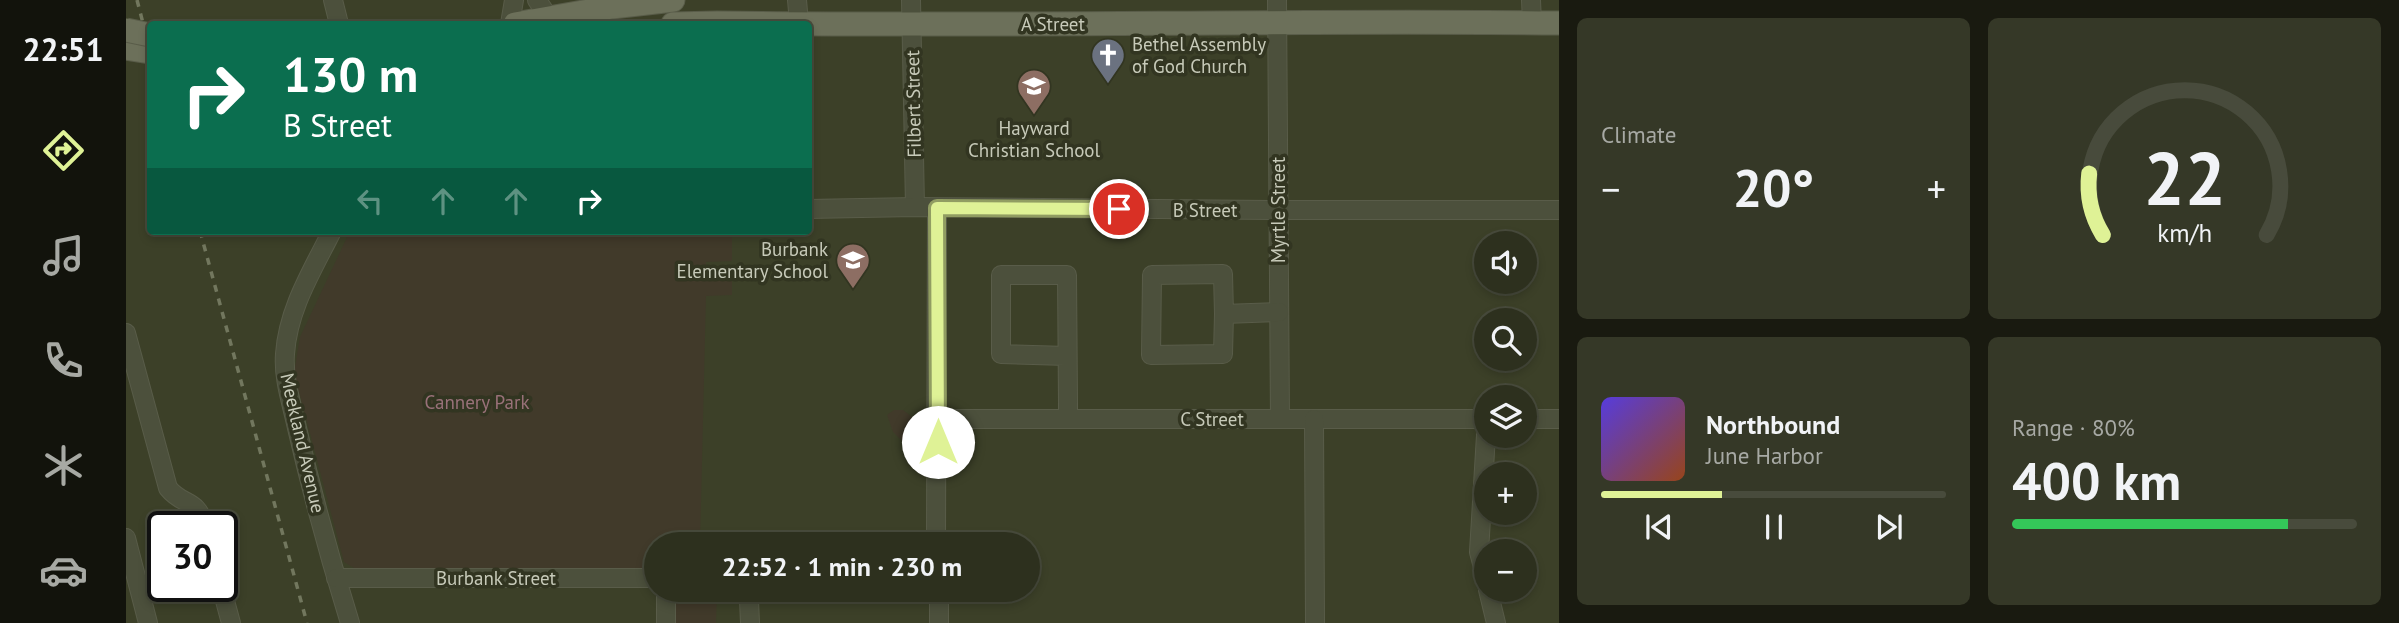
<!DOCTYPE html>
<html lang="en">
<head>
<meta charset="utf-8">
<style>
	:root { --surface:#2d301e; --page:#353827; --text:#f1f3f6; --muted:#a7a9a4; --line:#484b3c; --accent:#dff296 }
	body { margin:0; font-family:"PT Sans",sans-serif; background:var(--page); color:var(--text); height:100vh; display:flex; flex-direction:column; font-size:26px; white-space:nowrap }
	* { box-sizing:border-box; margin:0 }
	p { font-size:23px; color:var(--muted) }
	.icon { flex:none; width:38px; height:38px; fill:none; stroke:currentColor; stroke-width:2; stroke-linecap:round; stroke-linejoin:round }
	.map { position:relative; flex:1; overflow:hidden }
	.sheet { display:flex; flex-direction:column; gap:18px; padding:18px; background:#191a10; width:840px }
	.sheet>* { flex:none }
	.banner { position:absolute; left:21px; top:21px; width:665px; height:214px; border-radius:7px; box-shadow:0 4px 10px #0003,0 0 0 2px var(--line); background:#0b6e4f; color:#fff; overflow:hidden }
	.fabs { position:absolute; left:1348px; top:231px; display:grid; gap:14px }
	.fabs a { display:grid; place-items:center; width:63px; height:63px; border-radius:50%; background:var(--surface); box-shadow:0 4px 10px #0003,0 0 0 2px var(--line); font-size:35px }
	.speed { position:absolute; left:21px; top:511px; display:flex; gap:14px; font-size:35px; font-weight:700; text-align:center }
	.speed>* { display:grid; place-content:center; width:91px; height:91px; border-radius:50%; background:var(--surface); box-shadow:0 4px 10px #0003,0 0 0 2px var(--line); line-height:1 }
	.speed .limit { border:4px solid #111; border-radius:10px; background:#fff; color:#111 }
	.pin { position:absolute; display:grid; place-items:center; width:60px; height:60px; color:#fff; margin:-30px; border:4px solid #fff; border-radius:50%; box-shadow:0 2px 7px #0007 }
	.me { position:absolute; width:77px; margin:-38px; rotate:0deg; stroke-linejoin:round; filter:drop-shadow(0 0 5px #0008) }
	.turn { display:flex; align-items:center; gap:24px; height:147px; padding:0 21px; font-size:32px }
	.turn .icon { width:91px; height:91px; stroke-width:2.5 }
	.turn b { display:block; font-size:49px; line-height:60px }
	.lanes { display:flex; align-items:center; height:66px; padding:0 21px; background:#0003; justify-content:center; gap:35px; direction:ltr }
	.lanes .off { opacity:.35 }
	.big { font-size:52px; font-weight:600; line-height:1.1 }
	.sheet .tile { flex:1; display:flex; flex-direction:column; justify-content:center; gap:10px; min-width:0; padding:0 24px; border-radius:10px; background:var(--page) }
	.sheet .dial { align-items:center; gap:0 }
	.dial svg { height:182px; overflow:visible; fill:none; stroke:var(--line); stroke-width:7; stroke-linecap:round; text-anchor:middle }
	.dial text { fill:var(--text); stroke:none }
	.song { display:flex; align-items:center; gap:21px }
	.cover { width:84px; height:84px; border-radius:10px; background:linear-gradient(135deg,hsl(250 70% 55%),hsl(20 70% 35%)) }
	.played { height:7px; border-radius:4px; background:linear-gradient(90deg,var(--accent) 35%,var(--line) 35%) }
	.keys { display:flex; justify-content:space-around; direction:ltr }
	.heat { display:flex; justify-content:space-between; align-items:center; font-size:38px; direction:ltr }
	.charge { height:10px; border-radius:5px; background:linear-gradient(90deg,#34c759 80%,var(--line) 0) }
	.sheet .tiles { flex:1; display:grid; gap:18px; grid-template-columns:repeat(2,1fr) }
	.trip { position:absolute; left:518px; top:532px; width:396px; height:70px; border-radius:35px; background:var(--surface); box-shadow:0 4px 10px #0003,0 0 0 2px var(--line); font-weight:600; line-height:70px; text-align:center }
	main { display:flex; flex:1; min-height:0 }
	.menu { display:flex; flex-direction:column; width:126px; justify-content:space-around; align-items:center; background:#12130c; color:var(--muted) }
	.menu .icon { width:49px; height:49px }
	.menu .active { color:var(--accent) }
	.menu b { font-size:32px; color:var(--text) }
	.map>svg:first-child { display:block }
	.green { fill:#413a2a }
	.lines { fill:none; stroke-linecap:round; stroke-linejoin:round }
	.minor-casing { stroke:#595c49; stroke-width:20 }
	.major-casing { stroke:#595c49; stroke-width:25 }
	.minor { stroke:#4c503c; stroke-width:18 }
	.major { stroke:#6c705a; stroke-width:23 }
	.rail { stroke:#72775e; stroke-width:3.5; stroke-dasharray:7 7; stroke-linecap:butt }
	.major-bridge-casing { stroke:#595c49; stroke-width:25; stroke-linecap:butt }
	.major-bridge { stroke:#6c705a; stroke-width:23 }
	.route-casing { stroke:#919d62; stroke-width:18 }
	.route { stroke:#dff296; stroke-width:12 }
	.labels { text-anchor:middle; stroke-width:7; stroke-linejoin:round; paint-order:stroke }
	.street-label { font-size:19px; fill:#c7cab9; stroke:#323521 }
	.poi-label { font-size:19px; fill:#c7cab9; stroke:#323521; text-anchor:start }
	.park-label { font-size:19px; fill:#997179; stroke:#323521 }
</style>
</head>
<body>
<main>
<nav class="menu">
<b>22:51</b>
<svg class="icon active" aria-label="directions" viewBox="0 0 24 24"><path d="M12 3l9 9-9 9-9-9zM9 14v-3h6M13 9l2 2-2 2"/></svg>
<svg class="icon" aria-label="music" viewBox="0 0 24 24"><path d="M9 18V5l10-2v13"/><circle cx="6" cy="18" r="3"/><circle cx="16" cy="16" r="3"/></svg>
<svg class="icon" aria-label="phone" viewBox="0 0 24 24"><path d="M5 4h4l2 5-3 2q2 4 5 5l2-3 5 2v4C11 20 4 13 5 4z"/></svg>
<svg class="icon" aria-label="climate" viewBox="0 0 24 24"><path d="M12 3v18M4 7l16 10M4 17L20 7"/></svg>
<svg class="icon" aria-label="car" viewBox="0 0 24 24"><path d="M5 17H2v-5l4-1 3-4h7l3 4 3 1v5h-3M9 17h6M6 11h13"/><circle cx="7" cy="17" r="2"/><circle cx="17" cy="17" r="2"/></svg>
</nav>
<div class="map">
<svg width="1433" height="623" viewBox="0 0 1433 623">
	<rect width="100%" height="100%" fill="#3c4028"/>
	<!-- green -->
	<g class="green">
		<polygon points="224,231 312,231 522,238 536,231 579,231 580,237 606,236 606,261 580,262 580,272 606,271 606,295 580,296 574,544 530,544 530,570 233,571 218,562 168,373 174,337"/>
		<polygon points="768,410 777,410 786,417 786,434 778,443 767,432 761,415"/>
		<polygon points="548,590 585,590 588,594 591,594 590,623 550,623 550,609 546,605"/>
	</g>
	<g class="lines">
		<!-- minor casing -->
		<g class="minor-casing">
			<g id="minor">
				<polyline points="207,0 213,24"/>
				<polyline points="411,0 423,18"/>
				<polyline points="671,0 673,23"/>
				<polyline points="785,0 789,207"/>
				<polyline points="1151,0 1154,419"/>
				<polyline points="1405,0 1406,22"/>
				<polyline points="384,24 388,0"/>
				<polyline points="682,209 789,207 1152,210 1433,210"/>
				<path d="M206 231C186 271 162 309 159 354 157 379 166 404 171 428 186 493 204 559 224 623"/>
				<polyline points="1098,314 1097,354 1025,355 1026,275 1097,274 1098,314 1153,312"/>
				<path d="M0 333 42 488C57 507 71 497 79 527"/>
				<polyline points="941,356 875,354 875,275 941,275 942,403 942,419"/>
				<polyline points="812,419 1360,419"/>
				<polyline points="1188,419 1189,623"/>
				<polyline points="1398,419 1433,419"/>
				<polyline points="1360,435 1353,552 1360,579"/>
				<polyline points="0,538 22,623"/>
				<polyline points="810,544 811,208"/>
				<polyline points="210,578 530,578"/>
				<polyline points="95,586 105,623"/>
				<polyline points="1362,590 1370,623"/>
				<polyline points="623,600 624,623"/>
				<polyline points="540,623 540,590"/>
				<polyline points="813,623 813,590"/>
			</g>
		</g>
		<!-- major casing -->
		<g class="major-casing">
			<g id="major">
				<polyline points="389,24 486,7 547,0"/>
				<path d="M547 24 591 23C872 27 1152 20 1433 23"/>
				<polyline points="0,48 24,52"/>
			</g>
		</g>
		<!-- minor -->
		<use href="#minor" class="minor"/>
		<!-- major -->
		<use href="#major" class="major"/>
		<!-- rail -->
		<g class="rail">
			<polyline points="11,0 24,50"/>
			<polyline points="74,231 181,623"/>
		</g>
		<!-- major-bridge casing -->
		<g class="major-bridge-casing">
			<polyline id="major-bridge" points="0,30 24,35"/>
		</g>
		<!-- major-bridge -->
		<use href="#major-bridge" class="major-bridge"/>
	</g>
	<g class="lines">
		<!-- route casing -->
		<g class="route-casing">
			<polyline id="route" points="812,442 811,208 993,209"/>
		</g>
		<!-- route -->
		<use href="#route" class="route"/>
	</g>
	<!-- icons -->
	<defs>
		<g id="church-pin" transform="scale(1.75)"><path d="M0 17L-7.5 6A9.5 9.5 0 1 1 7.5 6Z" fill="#6b7280" stroke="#323521"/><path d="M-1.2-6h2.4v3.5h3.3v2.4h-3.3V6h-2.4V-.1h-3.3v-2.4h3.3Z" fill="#fff"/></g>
		<g id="school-pin" transform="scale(1.75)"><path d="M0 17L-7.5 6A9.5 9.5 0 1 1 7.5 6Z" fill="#8d6e63" stroke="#323521"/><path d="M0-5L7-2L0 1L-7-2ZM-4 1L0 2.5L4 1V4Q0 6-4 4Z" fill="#fff"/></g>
	</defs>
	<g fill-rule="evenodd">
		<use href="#church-pin" x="982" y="55"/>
		<use href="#school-pin" x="908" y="86"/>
		<use href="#school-pin" x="727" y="260"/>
	</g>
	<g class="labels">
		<!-- street labels -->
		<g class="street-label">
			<text x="927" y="31">A Street</text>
			<text transform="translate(787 104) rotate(-91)" y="7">Filbert Street</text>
			<text x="1079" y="217">B Street</text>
			<text transform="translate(1152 210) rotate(-90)" y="7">Myrtle Street</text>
			<text x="1086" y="426">C Street</text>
			<text transform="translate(177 443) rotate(77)" y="7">Meekland Avenue</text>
			<text x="370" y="585">Burbank Street</text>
		</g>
		<!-- poi labels -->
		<g class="poi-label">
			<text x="1006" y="51">Bethel Assembly<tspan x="1006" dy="22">of God Church</tspan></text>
			<text x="908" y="135" text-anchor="middle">Hayward<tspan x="908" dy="22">Christian School</tspan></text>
			<text x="702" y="256" text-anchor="end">Burbank<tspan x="702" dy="22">Elementary School</tspan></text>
		</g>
		<!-- park labels -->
		<g class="park-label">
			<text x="351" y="409">Cannery Park</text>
		</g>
	</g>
</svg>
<div class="fabs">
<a><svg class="icon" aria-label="sound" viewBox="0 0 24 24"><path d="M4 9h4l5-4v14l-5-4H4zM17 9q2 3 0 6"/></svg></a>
<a><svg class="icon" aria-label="search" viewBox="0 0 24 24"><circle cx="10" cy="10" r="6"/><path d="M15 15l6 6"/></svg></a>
<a><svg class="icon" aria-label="layers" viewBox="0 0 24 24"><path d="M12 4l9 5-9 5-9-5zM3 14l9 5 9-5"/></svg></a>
<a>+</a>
<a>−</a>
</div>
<div class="speed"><div class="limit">30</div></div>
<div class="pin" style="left:993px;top:209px;background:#d93025"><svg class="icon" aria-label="arrive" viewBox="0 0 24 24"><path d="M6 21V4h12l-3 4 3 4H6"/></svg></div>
<svg class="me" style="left:812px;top:442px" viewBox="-20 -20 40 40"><circle r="19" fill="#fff"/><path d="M0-13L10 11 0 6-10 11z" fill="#dff296"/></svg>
<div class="trip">22:52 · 1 min · 230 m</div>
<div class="banner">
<div class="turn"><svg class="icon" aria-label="right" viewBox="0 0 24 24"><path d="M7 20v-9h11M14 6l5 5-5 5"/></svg><div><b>130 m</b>B Street</div></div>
<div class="lanes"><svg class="icon off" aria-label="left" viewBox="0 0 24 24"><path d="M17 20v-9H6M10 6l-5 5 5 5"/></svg><svg class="icon off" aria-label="ahead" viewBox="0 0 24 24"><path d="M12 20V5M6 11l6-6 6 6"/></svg><svg class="icon off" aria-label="ahead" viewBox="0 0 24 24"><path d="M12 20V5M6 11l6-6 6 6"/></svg><svg class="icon" aria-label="right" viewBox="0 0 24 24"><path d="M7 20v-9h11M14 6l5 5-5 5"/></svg></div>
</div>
</div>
<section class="sheet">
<div class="tiles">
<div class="tile"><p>Climate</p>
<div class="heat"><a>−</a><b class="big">20°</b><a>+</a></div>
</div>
<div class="tile dial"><svg viewBox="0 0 100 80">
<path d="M14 69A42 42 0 1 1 86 69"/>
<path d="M14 69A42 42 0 0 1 8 42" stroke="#dff296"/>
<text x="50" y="56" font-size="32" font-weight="700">22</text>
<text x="50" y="72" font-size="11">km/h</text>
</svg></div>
<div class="tile">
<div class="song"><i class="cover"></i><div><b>Northbound</b><p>June Harbor</p></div></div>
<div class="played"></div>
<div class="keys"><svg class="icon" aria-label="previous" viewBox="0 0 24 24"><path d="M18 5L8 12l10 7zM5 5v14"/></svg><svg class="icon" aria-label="pause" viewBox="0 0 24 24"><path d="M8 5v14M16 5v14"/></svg><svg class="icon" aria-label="next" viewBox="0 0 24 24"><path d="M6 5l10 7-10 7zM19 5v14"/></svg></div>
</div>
<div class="tile"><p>Range · 80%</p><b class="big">400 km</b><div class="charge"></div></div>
</div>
</section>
</main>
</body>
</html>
